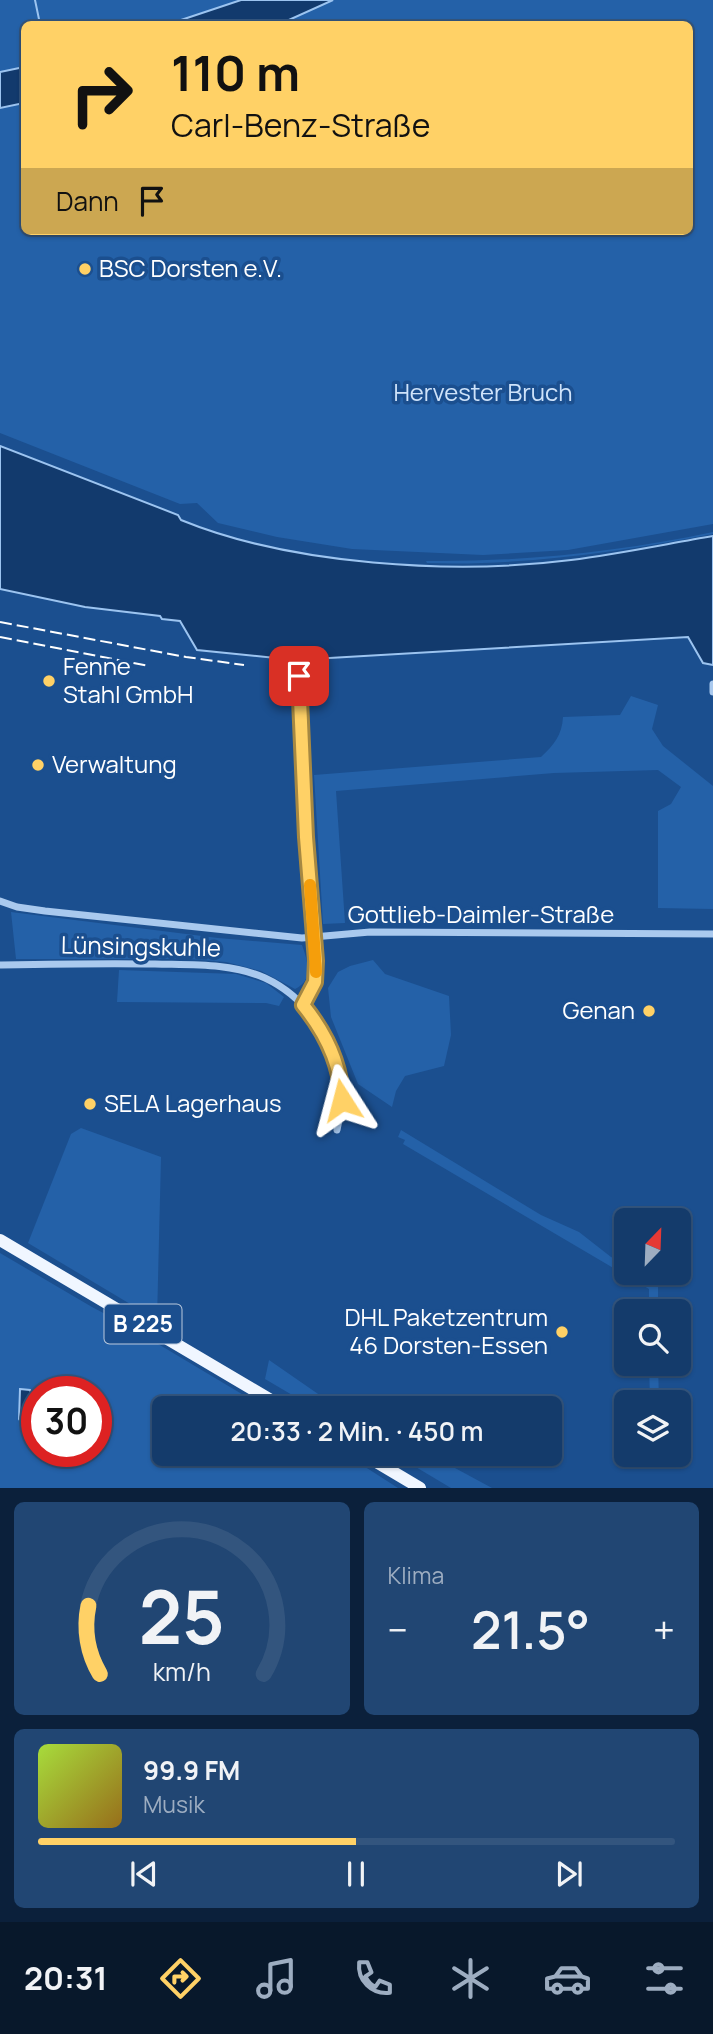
<!DOCTYPE html>
<html lang="de">
<head>
<meta charset="utf-8">
<style>
	:root { --surface:#143b6b; --page:#214673; --text:#f1f3f6; --muted:#9dadc1; --line:#33557e; --accent:#ffd166 }
	body { margin:0; font-family:Manrope,sans-serif; background:var(--page); color:var(--text); height:100vh; display:flex; flex-direction:column; font-size:26px; white-space:nowrap }
	* { box-sizing:border-box; margin:0 }
	p { font-size:23px; color:var(--muted) }
	.icon { flex:none; width:38px; height:38px; fill:none; stroke:currentColor; stroke-width:2; stroke-linecap:round; stroke-linejoin:round }
	.map { position:relative; height:1488px; overflow:hidden }
	.sheet { display:flex; flex-direction:column; gap:14px; padding:14px; background:#0b203b; flex:1 }
	.sheet>* { flex:none }
	.guide { position:absolute; left:21px; top:21px; width:672px; height:214px; border-radius:10px; box-shadow:0 2px 5px #0004,0 0 0 2px var(--line); background:#ffd166; color:#111; overflow:hidden }
	.needle { width:46px; rotate:23deg }
	.fabs { position:absolute; left:614px; top:1208px; display:grid; gap:14px }
	.fabs a { display:grid; place-items:center; width:77px; height:77px; border-radius:10px; background:var(--surface); box-shadow:0 2px 5px #0004,0 0 0 2px var(--line); font-size:35px }
	.speed { position:absolute; left:21px; top:1376px; display:flex; gap:14px; font-size:35px; font-weight:700; text-align:center }
	.speed>* { display:grid; place-content:center; width:91px; height:91px; border-radius:50%; background:var(--surface); box-shadow:0 2px 5px #0004,0 0 0 2px var(--line); line-height:1 }
	.speed .limit { border:10px solid #d22; background:#fff; color:#111 }
	.pin { position:absolute; display:grid; place-items:center; width:60px; height:60px; color:#fff; margin:-30px; border-radius:14px; box-shadow:0 4px 10px #0006 }
	.me { position:absolute; width:77px; margin:-38px; rotate:351deg; stroke-linejoin:round; filter:drop-shadow(0 0 5px #0008) }
	.turn { display:flex; align-items:center; gap:24px; height:147px; padding:0 35px; font-size:32px }
	.turn .icon { width:91px; height:91px; stroke-width:2.5 }
	.turn b { display:block; font-size:49px; line-height:60px }
	.then { display:flex; align-items:center; height:66px; padding:0 35px; background:#0003; gap:14px; font-size:26px }
	.big { font-size:52px; font-weight:600; line-height:1.1 }
	.sheet .card { flex:1; display:flex; flex-direction:column; justify-content:center; gap:10px; min-width:0; padding:0 24px; border-radius:10px; background:var(--page) }
	.sheet .dial { align-items:center; gap:0 }
	.dial svg { height:182px; overflow:visible; fill:none; stroke:var(--line); stroke-width:7; stroke-linecap:round; text-anchor:middle }
	.dial text { fill:var(--text); stroke:none }
	.song { display:flex; align-items:center; gap:21px }
	.cover { width:84px; height:84px; border-radius:10px; background:linear-gradient(135deg,hsl(80 70% 55%),hsl(40 70% 35%)) }
	.played { height:7px; border-radius:4px; background:linear-gradient(90deg,var(--accent) 50%,var(--line) 50%) }
	.keys { display:flex; justify-content:space-around; direction:ltr }
	.heat { display:flex; justify-content:space-between; align-items:center; font-size:38px; direction:ltr }
	.sheet .tiles { flex:1; display:grid; gap:14px; grid-template-columns:1fr 1fr }
	.card:last-child { grid-column:span 2 }
	.trip { position:absolute; left:152px; top:1396px; width:410px; height:70px; border-radius:10px; background:var(--surface); box-shadow:0 2px 5px #0004,0 0 0 2px var(--line); font-weight:600; line-height:70px; text-align:center }
	.tabs { display:flex; height:112px; justify-content:space-around; align-items:center; background:#08182b; color:var(--muted) }
	.tabs .icon { width:49px; height:49px }
	.tabs .on { color:var(--accent) }
	.tabs b { font-size:32px; color:var(--text) }
	.map>svg:first-child { display:block }
	.green { fill:#2461a8; fill-rule:evenodd }
	.water { fill:#123a6d; stroke:#9cc4f0; stroke-width:2 }
	.lines { fill:none; stroke-linecap:round; stroke-linejoin:round }
	.stream { stroke:#9cc4f0; stroke-width:2 }
	.street { stroke:#a9c9ee; stroke-width:7 }
	.primary { stroke:#f0f6ff; stroke-width:12 }
	.rail { stroke:#fff; stroke-width:2; stroke-dasharray:12 5; stroke-linecap:butt }
	.route-casing { stroke:#a68842; stroke-width:18 }
	.route { stroke:#ffd166; stroke-width:12 }
	.slow { stroke:#f59e0b; stroke-width:12 }
	.poi-dot { fill:#ffd166; stroke:#1b4f8f; stroke-width:2.5 }
	.labels { text-anchor:middle; stroke-width:7; stroke-linejoin:round; paint-order:stroke }
	.shield { fill:#1b4f8f; stroke:#bbcadd; stroke-width:2 }
	.shield-label { font-size:23px; font-weight:bold; fill:#fff }
	.poi-label { font-size:24px; fill:#fff; stroke:#1b4f8f; text-anchor:start }
	.park-label { font-size:24px; fill:#cfe3fa; stroke:#1b4f8f }
	.street-label { font-size:24px; fill:#fff; stroke:#1b4f8f }
</style>
</head>
<body>
<div class="map">
<svg width="713" height="1488" viewBox="0 0 713 1488">
	<rect width="100%" height="100%" fill="#1b4f8f"/>
	<!-- green -->
	<g class="green">
		<path d="M0 0H713V524L568 550 483 555 352 549 277 537 218 523 197 503 180 504 0 433ZM24 24H690V231H24Z"/>
		<path d="M713 532V534C619 552 523 566 427 563L426 561C523 562 618 552 713 532Z"/>
		<path d="M631 696 658 705 652 729 663 746 713 786V909L658 908V811L671 804 681 787 658 770 554 773 336 791 345 923 323 924 314 775 541 757C554 745 562 735 563 717L620 715Z"/>
		<path d="M11 912 218 938 302 945C308 962 314 980 295 989L261 971 226 962 188 959H16Z"/>
		<polygon points="373,960 385,974 449,996 451,1035 444,1066 405,1076 396,1091 392,1107 358,1084 331,1017 328,988 338,972 350,966"/>
		<polygon points="119,970 236,974 266,983 284,997 279,1006 266,1003 117,1002"/>
		<polygon points="81,1128 161,1157 157,1320 28,1243 71,1134"/>
		<polygon points="401,1130 541,1215 579,1232 611,1257 626,1265 626,1272 643,1272 658,1279 658,1311 649,1311 649,1289 403,1144 405,1140 398,1137"/>
		<path d="M0 1253 92 1307 128 1326 267 1409H164V1454H345L398 1488H0ZM37 1391H96V1451H37Z"/>
		<polygon points="269,1360 321,1396 347,1409 316,1409 265,1379"/>
		<polygon points="649,1363 658,1363 659,1402 650,1402"/>
		<polygon points="394,1454 429,1454 492,1488 451,1488"/>
	</g>
	<!-- water -->
	<g class="water">
		<polygon points="241,0 333,0 280,24 169,24"/>
		<polygon points="24,67 24,103 0,108 0,72"/>
		<path d="M0 446 178 515 181 520C291 565 453 575 571 560 618 554 666 544 713 536V665L703 663 688 637 295 660 197 650 180 621 162 619 160 616 85 607 0 589Z"/>
		<polygon points="20,1389 30,1390 33,1397 27,1425 23,1425 19,1419"/>
	</g>
	<g class="lines">
		<!-- stream -->
		<polyline class="stream" points="35,0 40,24"/>
		<!-- street -->
		<g class="street">
			<polyline points="299,676 306,837 316,961 315,982 303,1005"/>
			<polyline points="713,684 713,692"/>
			<polyline points="0,901 17,907 45,911 302,938 370,932 713,934"/>
			<path d="M0 965C52 964 103 963 155 964 192 965 231 963 265 978 293 991 314 1014 327 1042 341 1072 344 1099 337 1130"/>
		</g>
		<!-- primary -->
		<g class="primary">
			<polyline points="0,1240 286,1409"/>
			<polyline points="363,1454 420,1488"/>
		</g>
		<!-- rail -->
		<g class="rail">
			<polyline points="0,622 186,657 244,665"/>
			<polyline points="0,637 149,666"/>
		</g>
	</g>
	<g class="lines">
		<!-- route casing -->
		<g class="route-casing">
			<path id="route" d="M299 676 306 837 316 961 315 982 303 1005C325 1032 341 1064 342 1100"/>
		</g>
		<!-- route -->
		<use href="#route" class="route"/>
		<!-- slow -->
		<polyline class="slow" points="310,885 316,972"/>
	</g>
	<!-- markers -->
	<g class="poi-dot">
		<circle cx="85" cy="269" r="7"/>
		<circle cx="49" cy="681" r="7"/>
		<circle cx="38" cy="765" r="7"/>
		<circle cx="649" cy="1011" r="7"/>
		<circle cx="90" cy="1104" r="7"/>
		<circle cx="562" cy="1332" r="7"/>
	</g>
	<g class="labels">
		<!-- shield labels -->
		<rect class="shield" x="104.5" y="1304.5" width="77" height="39" rx="5"/>
		<g class="shield-label">
			<text x="143" y="1332">B 225</text>
		</g>
		<!-- poi labels -->
		<g class="poi-label">
			<text x="99" y="277">BSC Dorsten e.V.</text>
			<text x="63" y="675">Fenne<tspan x="63" dy="28">Stahl GmbH</tspan></text>
			<text x="52" y="773">Verwaltung</text>
			<text x="635" y="1019" text-anchor="end">Genan</text>
			<text x="104" y="1112">SELA Lagerhaus</text>
			<text x="548" y="1326" text-anchor="end">DHL Paketzentrum<tspan x="548" dy="28">46 Dorsten-Essen</tspan></text>
		</g>
		<!-- park labels -->
		<g class="park-label">
			<text x="483" y="401">Hervester Bruch</text>
		</g>
		<!-- street labels -->
		<g class="street-label">
			<text x="481" y="923">Gottlieb-Daimler-Straße</text>
			<text transform="translate(141 947) rotate(1)" y="8">Lünsingskuhle</text>
		</g>
	</g>
</svg>
<div class="fabs">
<a><svg class="needle" viewBox="-14 -14 28 28"><path d="M0-13l5 13h-10z" fill="#e53935"/><path d="M0 13l5-13h-10z" fill="#9dadc1"/></svg></a>
<a><svg class="icon" aria-label="search" viewBox="0 0 24 24"><circle cx="10" cy="10" r="6"/><path d="M15 15l6 6"/></svg></a>
<a><svg class="icon" aria-label="layers" viewBox="0 0 24 24"><path d="M12 4l9 5-9 5-9-5zM3 14l9 5 9-5"/></svg></a>
</div>
<div class="speed"><div class="limit">30</div></div>
<div class="pin" style="left:299px;top:676px;background:#d93025"><svg class="icon" aria-label="arrive" viewBox="0 0 24 24"><path d="M6 21V4h12l-3 4 3 4H6"/></svg></div>
<svg class="me" style="left:342px;top:1100px" viewBox="-20 -20 40 40"><path d="M0-17L14 15 0 8-14 15z" fill="#ffd166" stroke="#fff" stroke-width="4"/></svg>
<div class="trip">20:33 · 2 Min. · 450 m</div>
<div class="guide">
<div class="turn"><svg class="icon" aria-label="right" viewBox="0 0 24 24"><path d="M7 20v-9h11M14 6l5 5-5 5"/></svg><div><b>110 m</b>Carl-Benz-Straße</div></div>
<div class="then">Dann<svg class="icon" aria-label="arrive" viewBox="0 0 24 24"><path d="M6 21V4h12l-3 4 3 4H6"/></svg></div>
</div>
</div>
<section class="sheet">
<div class="tiles">
<div class="card dial"><svg viewBox="0 0 100 80">
<path d="M14 69A42 42 0 1 1 86 69"/>
<path d="M14 69A42 42 0 0 1 9 39" stroke="#ffd166"/>
<text x="50" y="56" font-size="32" font-weight="700">25</text>
<text x="50" y="72" font-size="11">km/h</text>
</svg></div>
<div class="card"><p>Klima</p>
<div class="heat"><a>−</a><b class="big">21.5°</b><a>+</a></div>
</div>
<div class="card">
<div class="song"><i class="cover"></i><div><b>99.9 FM</b><p>Musik</p></div></div>
<div class="played"></div>
<div class="keys"><svg class="icon" aria-label="previous" viewBox="0 0 24 24"><path d="M18 5L8 12l10 7zM5 5v14"/></svg><svg class="icon" aria-label="pause" viewBox="0 0 24 24"><path d="M8 5v14M16 5v14"/></svg><svg class="icon" aria-label="next" viewBox="0 0 24 24"><path d="M6 5l10 7-10 7zM19 5v14"/></svg></div>
</div>
</div>
</section>
<nav class="tabs">
<b>20:31</b>
<svg class="icon on" aria-label="directions" viewBox="0 0 24 24"><path d="M12 3l9 9-9 9-9-9zM9 14v-3h6M13 9l2 2-2 2"/></svg>
<svg class="icon" aria-label="music" viewBox="0 0 24 24"><path d="M9 18V5l10-2v13"/><circle cx="6" cy="18" r="3"/><circle cx="16" cy="16" r="3"/></svg>
<svg class="icon" aria-label="phone" viewBox="0 0 24 24"><path d="M5 4h4l2 5-3 2q2 4 5 5l2-3 5 2v4C11 20 4 13 5 4z"/></svg>
<svg class="icon" aria-label="climate" viewBox="0 0 24 24"><path d="M12 3v18M4 7l16 10M4 17L20 7"/></svg>
<svg class="icon" aria-label="car" viewBox="0 0 24 24"><path d="M5 17H2v-5l4-1 3-4h7l3 4 3 1v5h-3M9 17h6M6 11h13"/><circle cx="7" cy="17" r="2"/><circle cx="17" cy="17" r="2"/></svg>
<svg class="icon" aria-label="filters" viewBox="0 0 24 24"><path d="M4 7h16M4 17h16"/><circle cx="9" cy="7" r="2"/><circle cx="15" cy="17" r="2"/></svg>
</nav>
</body>
</html>
